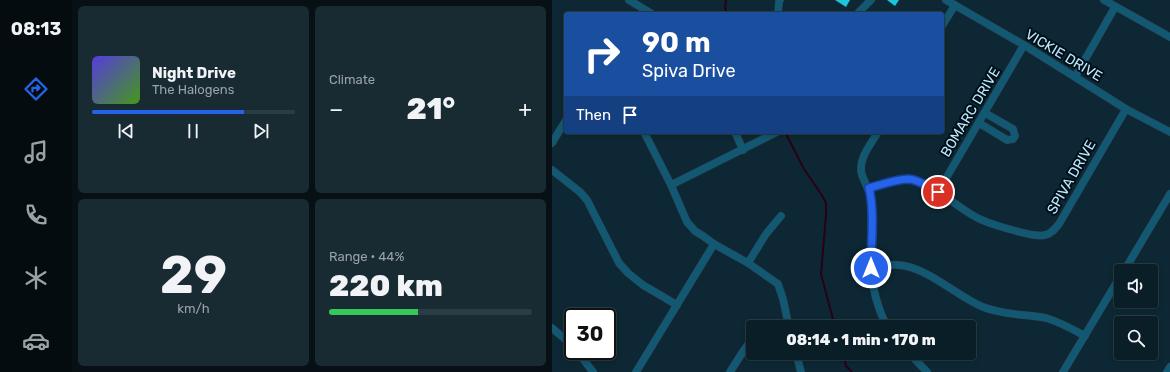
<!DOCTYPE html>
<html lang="en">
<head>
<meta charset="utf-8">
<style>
	:root { --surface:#0a1e27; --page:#182b33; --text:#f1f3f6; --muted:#99a2a7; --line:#2a3c44; --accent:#2563eb }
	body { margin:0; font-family:Rubik,sans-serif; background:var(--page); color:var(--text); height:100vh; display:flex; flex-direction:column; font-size:15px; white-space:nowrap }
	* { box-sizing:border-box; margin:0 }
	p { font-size:13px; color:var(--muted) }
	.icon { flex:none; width:22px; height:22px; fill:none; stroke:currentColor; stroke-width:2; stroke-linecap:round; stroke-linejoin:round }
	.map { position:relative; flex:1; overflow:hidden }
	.details { display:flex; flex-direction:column; gap:6px; padding:6px; background:#061015; width:480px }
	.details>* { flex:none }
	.top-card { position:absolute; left:12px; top:12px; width:380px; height:122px; border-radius:4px; box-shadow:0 2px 6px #0003,0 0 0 1px var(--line); background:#1a4fa0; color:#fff; overflow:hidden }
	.fabs { position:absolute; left:562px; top:264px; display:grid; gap:8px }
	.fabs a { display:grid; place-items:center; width:44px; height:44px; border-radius:4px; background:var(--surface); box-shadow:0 2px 6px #0003,0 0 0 1px var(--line); font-size:20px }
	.speed { position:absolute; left:12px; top:308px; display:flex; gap:8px; font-size:20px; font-weight:700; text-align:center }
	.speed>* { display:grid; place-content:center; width:52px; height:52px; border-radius:50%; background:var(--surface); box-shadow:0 2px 6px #0003,0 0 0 1px var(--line); line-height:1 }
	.speed .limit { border:2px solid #111; border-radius:6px; background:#fff; color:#111 }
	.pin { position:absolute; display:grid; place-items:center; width:34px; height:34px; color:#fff; margin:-17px; border:2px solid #fff; border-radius:50%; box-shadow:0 1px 4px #0007 }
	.me { position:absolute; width:44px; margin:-22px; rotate:0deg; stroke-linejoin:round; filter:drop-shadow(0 0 3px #0008) }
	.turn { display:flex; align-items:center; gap:14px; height:84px; padding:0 12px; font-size:18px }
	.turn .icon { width:52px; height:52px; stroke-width:2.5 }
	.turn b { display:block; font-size:28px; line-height:34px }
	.then { display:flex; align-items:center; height:38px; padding:0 12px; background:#0003; gap:8px; font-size:15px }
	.big { font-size:30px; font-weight:800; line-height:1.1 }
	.details .card { flex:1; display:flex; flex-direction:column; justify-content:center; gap:6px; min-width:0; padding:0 14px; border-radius:6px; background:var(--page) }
	.details .dial { align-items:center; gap:0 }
	.dial b { font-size:52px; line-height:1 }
	.song { display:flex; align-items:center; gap:12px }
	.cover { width:48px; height:48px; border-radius:6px; background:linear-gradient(135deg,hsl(250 70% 55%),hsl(100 70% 35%)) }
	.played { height:4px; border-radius:2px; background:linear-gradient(90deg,var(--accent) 75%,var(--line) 75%) }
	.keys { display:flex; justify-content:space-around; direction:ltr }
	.heat { display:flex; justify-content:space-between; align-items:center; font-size:22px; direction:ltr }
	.charge { height:6px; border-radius:3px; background:linear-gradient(90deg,#34c759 44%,var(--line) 0) }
	.details .tiles { flex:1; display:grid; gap:6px; grid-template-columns:repeat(2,1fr) }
	.trip { position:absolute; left:194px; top:320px; width:230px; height:40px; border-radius:4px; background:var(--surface); box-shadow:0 2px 6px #0003,0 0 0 1px var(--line); font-weight:800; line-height:40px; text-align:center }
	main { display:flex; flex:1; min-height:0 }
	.tab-bar { display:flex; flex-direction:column; width:72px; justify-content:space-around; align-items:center; background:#040c10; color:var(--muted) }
	.tab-bar .icon { width:28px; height:28px }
	.tab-bar .on { color:var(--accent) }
	.tab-bar b { font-size:18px; color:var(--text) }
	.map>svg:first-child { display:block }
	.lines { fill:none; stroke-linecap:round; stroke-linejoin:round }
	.stream { stroke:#280117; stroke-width:2 }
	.building { fill:#1dc4da }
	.minor-casing { stroke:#2e4451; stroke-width:8 }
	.minor { stroke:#135873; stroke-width:7 }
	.route-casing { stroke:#184099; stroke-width:10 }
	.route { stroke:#2563eb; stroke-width:7 }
	.labels { text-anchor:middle; stroke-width:4; stroke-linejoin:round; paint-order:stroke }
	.street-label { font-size:14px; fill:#c0e8fb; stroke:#00101b }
</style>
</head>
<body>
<main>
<nav class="tab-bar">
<b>08:13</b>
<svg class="icon on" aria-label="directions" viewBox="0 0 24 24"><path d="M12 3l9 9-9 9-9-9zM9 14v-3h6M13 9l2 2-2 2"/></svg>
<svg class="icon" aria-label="music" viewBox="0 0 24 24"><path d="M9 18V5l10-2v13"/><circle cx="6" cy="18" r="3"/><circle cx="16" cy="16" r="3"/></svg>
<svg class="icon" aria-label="phone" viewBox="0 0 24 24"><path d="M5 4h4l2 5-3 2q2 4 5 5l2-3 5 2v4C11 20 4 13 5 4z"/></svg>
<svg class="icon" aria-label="climate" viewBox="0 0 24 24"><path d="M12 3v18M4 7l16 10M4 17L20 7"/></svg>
<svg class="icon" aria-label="car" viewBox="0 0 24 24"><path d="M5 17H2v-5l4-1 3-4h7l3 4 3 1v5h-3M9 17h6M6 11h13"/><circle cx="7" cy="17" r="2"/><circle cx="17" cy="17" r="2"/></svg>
</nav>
<section class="details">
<div class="tiles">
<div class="card">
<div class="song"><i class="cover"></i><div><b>Night Drive</b><p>The Halogens</p></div></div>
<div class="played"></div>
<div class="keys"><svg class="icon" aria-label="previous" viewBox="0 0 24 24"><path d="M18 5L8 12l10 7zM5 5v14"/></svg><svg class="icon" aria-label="pause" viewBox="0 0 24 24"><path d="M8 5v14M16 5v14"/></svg><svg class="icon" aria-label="next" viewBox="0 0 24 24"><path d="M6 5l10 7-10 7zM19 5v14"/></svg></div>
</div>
<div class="card"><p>Climate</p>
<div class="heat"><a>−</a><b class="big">21°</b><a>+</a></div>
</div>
<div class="card dial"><b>29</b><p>km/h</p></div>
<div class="card"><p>Range · 44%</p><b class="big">220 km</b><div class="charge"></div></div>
</div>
</section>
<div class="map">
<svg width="618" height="372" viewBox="0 0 618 372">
	<rect width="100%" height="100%" fill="#0d2834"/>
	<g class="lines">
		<!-- stream -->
		<g class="stream">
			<polyline points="174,0 173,8 175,14"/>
			<polyline points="233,132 252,169 271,197 274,203 274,215 269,274 283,327"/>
			<polyline points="291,353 294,366 300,372"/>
		</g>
	</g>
	<!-- building -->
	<g class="building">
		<polygon points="283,0 298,0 294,7"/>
		<polygon points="335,0 347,0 343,6"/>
	</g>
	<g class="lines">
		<!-- minor casing -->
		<g class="minor-casing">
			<g id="minor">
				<polyline points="77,0 100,14"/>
				<polyline points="394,0 472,45 574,109 618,132"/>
				<polyline points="552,0 618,37"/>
				<polyline points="226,14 227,2 228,0"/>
				<polyline points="305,14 319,0"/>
				<polyline points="390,26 403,5"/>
				<polyline points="523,77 563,7"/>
				<polyline points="427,123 455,140 461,139 463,136 461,129 433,113"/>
				<polyline points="92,132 119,185 135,222 143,231 151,236 162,244 196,263 226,284 231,299 237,327"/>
				<polyline points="183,132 191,150"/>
				<path d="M326 132C319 144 305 160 310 175 313 183 317 190 319 199 320 222 318 244 319 267 320 288 326 309 335 327"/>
				<polyline points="0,143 14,120"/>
				<polyline points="0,170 28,192 35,200 67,263 76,273 91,285 125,305"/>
				<polyline points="119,185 225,132"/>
				<path d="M317 188C328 185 347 178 359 180 382 184 402 205 422 216 433 223 482 238 493 235 499 234 503 229 507 224L574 109"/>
				<polyline points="386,192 472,45"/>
				<polyline points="196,263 214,234 229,216"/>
				<path d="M319 268C328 266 338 264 346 265 376 267 404 296 431 307 451 315 473 314 494 318 508 322 520 329 533 336"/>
				<polyline points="572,271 618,194"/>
				<polyline points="229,327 237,325"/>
				<polyline points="0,328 21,346"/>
				<polyline points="25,351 41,372"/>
				<polyline points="244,353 249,372"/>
				<polyline points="357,353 375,372"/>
				<polyline points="84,372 162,244"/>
				<polyline points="178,372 192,350 201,338"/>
				<polyline points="511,372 569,275"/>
				<polyline points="615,372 618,367"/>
			</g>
		</g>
		<!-- minor -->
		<use href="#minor" class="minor"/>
	</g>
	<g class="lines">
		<!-- route casing -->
		<g class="route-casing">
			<path id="route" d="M319 268C319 242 323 213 317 188 329 185 344 179 357 179 367 180 377 187 386 192"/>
		</g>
		<!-- route -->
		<use href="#route" class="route"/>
	</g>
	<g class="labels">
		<!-- street labels -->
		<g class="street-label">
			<text transform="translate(512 55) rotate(31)" y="5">VICKIE DRIVE</text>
			<text transform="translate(418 112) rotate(-59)" y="5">BOMARC DRIVE</text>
			<text transform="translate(519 177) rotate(-60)" y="5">SPIVA DRIVE</text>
		</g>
	</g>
</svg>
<div class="fabs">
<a><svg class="icon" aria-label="sound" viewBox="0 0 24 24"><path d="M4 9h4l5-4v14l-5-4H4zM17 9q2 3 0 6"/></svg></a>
<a><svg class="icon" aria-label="search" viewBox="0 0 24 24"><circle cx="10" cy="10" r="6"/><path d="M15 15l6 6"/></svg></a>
</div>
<div class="speed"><div class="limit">30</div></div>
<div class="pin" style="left:386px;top:192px;background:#d93025"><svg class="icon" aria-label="arrive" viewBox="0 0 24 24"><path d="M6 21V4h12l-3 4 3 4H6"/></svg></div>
<svg class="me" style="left:319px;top:268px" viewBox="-20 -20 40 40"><circle r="17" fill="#2563eb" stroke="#fff" stroke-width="3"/><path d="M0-11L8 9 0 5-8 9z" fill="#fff"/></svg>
<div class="trip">08:14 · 1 min · 170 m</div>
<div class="top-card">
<div class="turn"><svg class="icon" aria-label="right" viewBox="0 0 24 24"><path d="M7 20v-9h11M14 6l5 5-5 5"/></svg><div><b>90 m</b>Spiva Drive</div></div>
<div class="then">Then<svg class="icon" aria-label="arrive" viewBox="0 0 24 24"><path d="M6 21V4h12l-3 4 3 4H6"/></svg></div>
</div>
</div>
</main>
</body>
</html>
